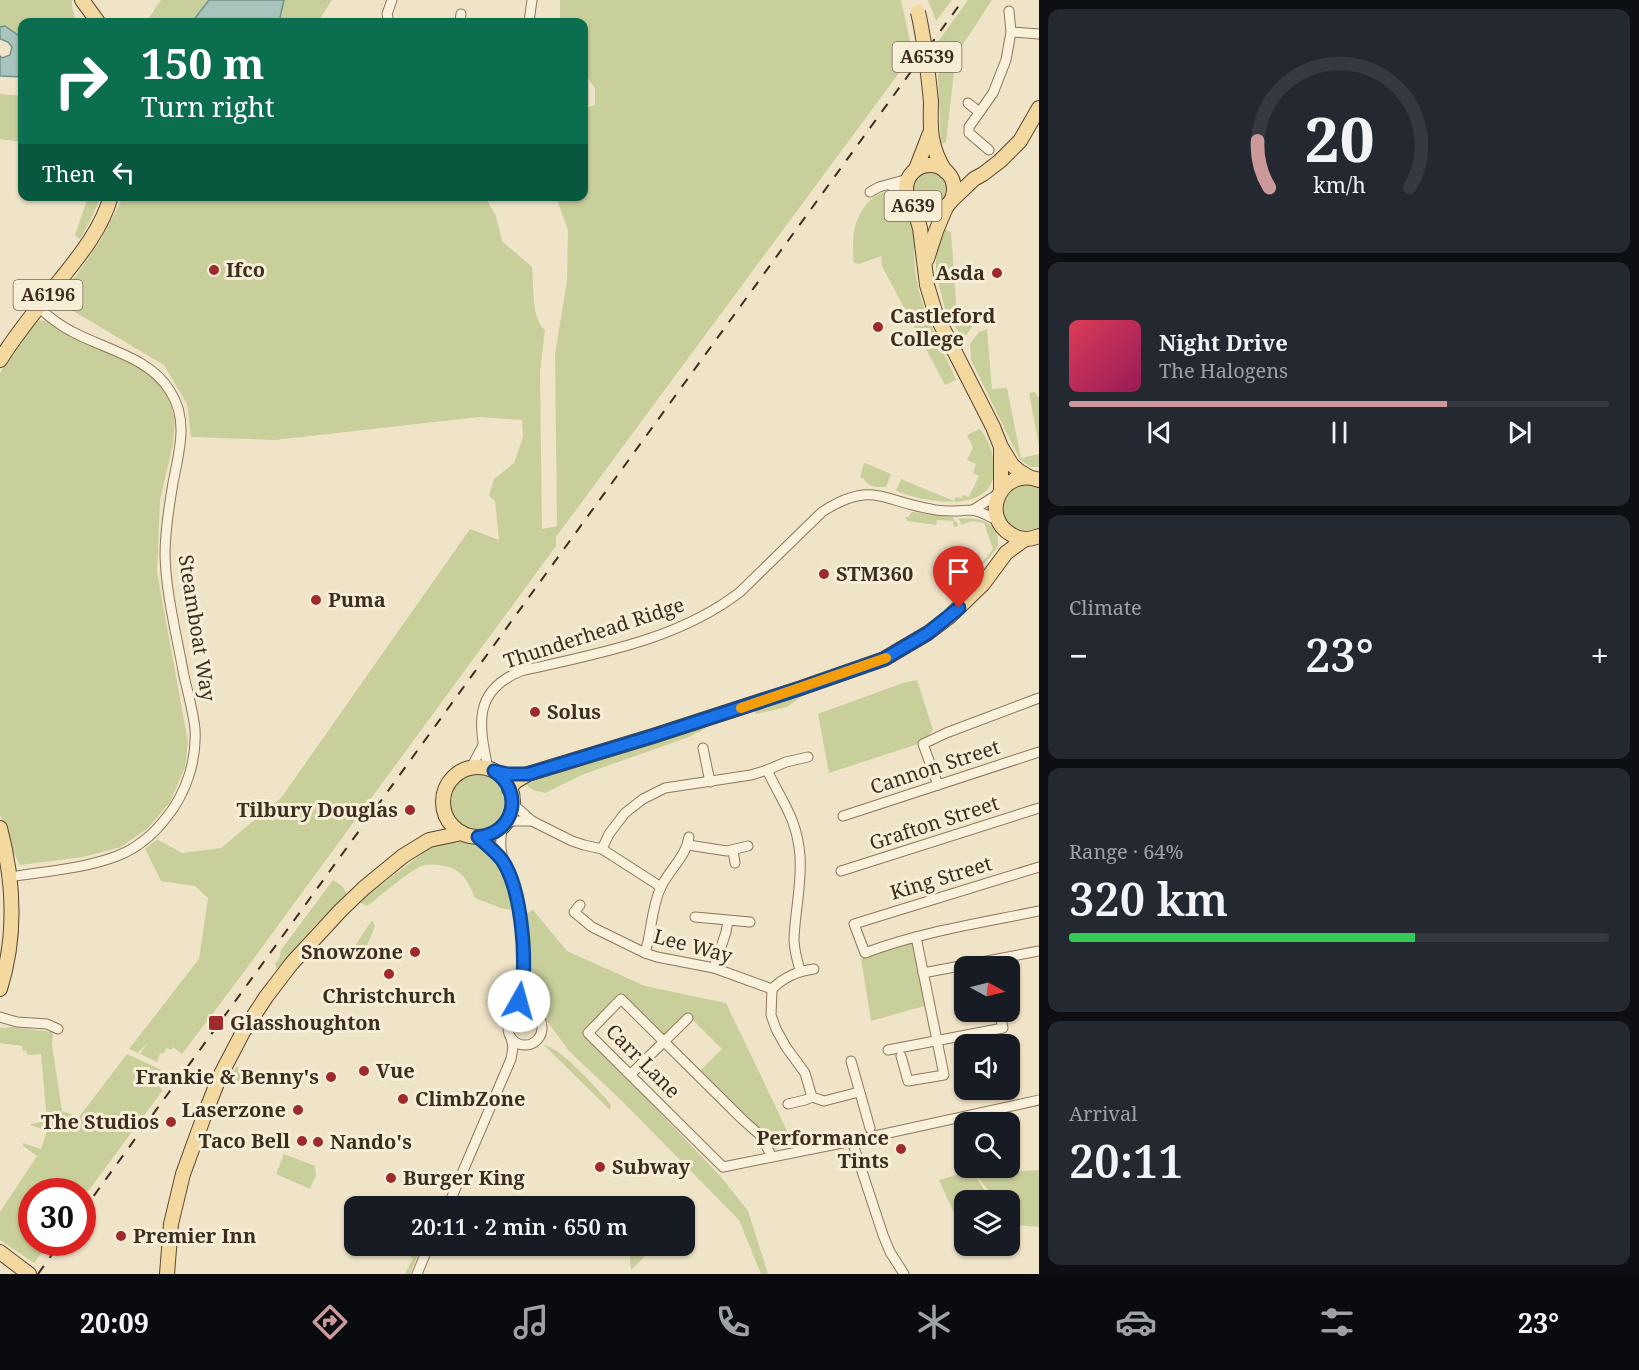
<!DOCTYPE html>
<html lang="en">
<head>
<meta charset="utf-8">
<style>
	:root { --surface:#171b24; --page:#242831; --text:#f1f3f6; --muted:#9ea1a6; --line:#363941; --accent:#cc999b }
	body { margin:0; font-family:"Noto Serif",serif; background:var(--page); color:var(--text); height:100vh; display:flex; flex-direction:column; font-size:22px; white-space:nowrap }
	* { box-sizing:border-box; margin:0 }
	p { font-size:20px; color:var(--muted) }
	.icon { flex:none; width:33px; height:33px; fill:none; stroke:currentColor; stroke-width:2; stroke-linecap:round; stroke-linejoin:round }
	.map { position:relative; flex:1; overflow:hidden }
	.panel { display:flex; flex-direction:column; gap:9px; padding:9px; background:#0d0f14; width:600px }
	.panel>* { flex:none }
	.hud { position:absolute; left:18px; top:18px; width:570px; height:183px; border-radius:12px; box-shadow:0 2px 4px #0004; background:#0b6e4f; color:#fff; overflow:hidden }
	.needle { width:39px; rotate:97deg }
	.tools { position:absolute; left:954px; top:956px; display:grid; gap:12px }
	.tools a { display:grid; place-items:center; width:66px; height:66px; border-radius:12px; background:var(--surface); box-shadow:0 2px 4px #0004; font-size:30px }
	.speed { position:absolute; left:18px; top:1178px; display:flex; gap:12px; font-size:30px; font-weight:700; text-align:center }
	.speed>* { display:grid; place-content:center; width:78px; height:78px; border-radius:50%; background:var(--surface); box-shadow:0 2px 4px #0004; line-height:1 }
	.speed .limit { border:9px solid #d22; background:#fff; color:#111 }
	.pin { position:absolute; display:grid; place-items:center; width:51px; height:51px; color:#fff; margin:-62px -26px; border-radius:50% 50% 50% 0; rotate:-45deg; box-shadow:0 0 6px #0007 }
	.pin .icon { rotate:45deg }
	.me { position:absolute; width:66px; margin:-33px; rotate:7deg; stroke-linejoin:round; filter:drop-shadow(0 0 4px #0008) }
	.turn { display:flex; align-items:center; gap:21px; height:126px; padding:0 24px; font-size:27px }
	.turn .icon { width:78px; height:78px; stroke-width:2.5 }
	.turn b { display:block; font-size:42px; line-height:51px }
	.then { display:flex; align-items:center; height:57px; padding:0 24px; background:#0003; gap:12px; font-size:22px }
	.big { font-size:45px; font-weight:600; line-height:1.1 }
	.panel .card { flex:1; display:flex; flex-direction:column; justify-content:center; gap:9px; min-width:0; padding:0 21px; border-radius:12px; background:var(--page) }
	.panel .dial { align-items:center; gap:0 }
	.dial svg { height:156px; overflow:visible; fill:none; stroke:var(--line); stroke-width:7; stroke-linecap:round; text-anchor:middle }
	.dial text { fill:var(--text); stroke:none }
	.song { display:flex; align-items:center; gap:18px }
	.cover { width:72px; height:72px; border-radius:9px; background:linear-gradient(135deg,hsl(350 70% 55%),hsl(330 70% 35%)) }
	.played { height:6px; border-radius:3px; background:linear-gradient(90deg,var(--accent) 70%,var(--line) 70%) }
	.keys { display:flex; justify-content:space-around; direction:ltr }
	.heat { display:flex; justify-content:space-between; align-items:center; font-size:33px; direction:ltr }
	.charge { height:9px; border-radius:4px; background:linear-gradient(90deg,#34c759 64%,var(--line) 0) }
	.trip { position:absolute; left:344px; top:1196px; width:351px; height:60px; border-radius:12px; background:var(--surface); box-shadow:0 2px 4px #0004; font-weight:600; line-height:60px; text-align:center }
	.dock { display:flex; height:96px; justify-content:space-around; align-items:center; background:#090b0e; color:var(--muted) }
	.dock .icon { width:42px; height:42px }
	.dock .on { color:var(--accent) }
	.dock b { font-size:27px; color:var(--text) }
	main { display:flex; flex:1; min-height:0 }
	.map>svg:first-child { display:block }
	.green { fill:#c9cf9b }
	.water { fill:#a9c4bc; stroke:#6f938a; stroke-width:1.5 }
	.lines { fill:none; stroke-linecap:round; stroke-linejoin:round }
	.minor-casing { stroke:#8d765c; stroke-width:11 }
	.primary-casing { stroke:#5b4430; stroke-width:16 }
	.minor { stroke:#faf1dc; stroke-width:9 }
	.primary { stroke:#f3d9a0; stroke-width:14 }
	.rail { stroke:#3d2e20; stroke-width:2; stroke-dasharray:10 10; stroke-linecap:butt }
	.primary-bridge-casing { stroke:#5b4430; stroke-width:16; stroke-linecap:butt }
	.primary-bridge { stroke:#f3d9a0; stroke-width:14 }
	.route-casing { stroke:#114b97; stroke-width:15 }
	.route { stroke:#1a73e8; stroke-width:10 }
	.slow { stroke:#f59e0b; stroke-width:10 }
	.poi-dot { fill:#9e2a2b; stroke:#f7eed8; stroke-width:2 }
	.labels { text-anchor:middle; stroke-width:6; stroke-linejoin:round; paint-order:stroke }
	.shield { fill:#f7eed8; stroke:#756857; stroke-width:1.5 }
	.shield-label { font-size:18px; font-weight:bold; fill:#3d2e20 }
	.poi-label { font-size:20px; font-weight:bold; fill:#3d2e20; stroke:#f7eed8; text-anchor:start }
	.street-label { font-size:20px; fill:#3d2e20; stroke:#f7eed8 }
</style>
</head>
<body>
<main>
<div class="map">
<svg width="1039" height="1274" viewBox="0 0 1039 1274">
	<rect width="100%" height="100%" fill="#f0e4c8"/>
	<!-- green -->
	<g class="green">
		<polygon points="0,0 72,0 72,6 76,22 53,22 53,21 22,22 22,38 5,26 0,27"/>
		<polygon points="161,0 209,0 192,22 146,22"/>
		<polygon points="284,0 332,0 321,17 320,22 281,22 280,17"/>
		<path d="M560 0H901L913 54 556 537V546L241 976 182 1054 173 1047 171 1050 167 1048 163 1054 160 1053 157 1062 140 1054 148 1042 138 1053 129 1049 199 959 208 898 195 886 161 881 145 849 157 839 182 853 221 848 281 798 470 529 499 540 495 501 489 496 494 479 514 463 523 437 522 420 479 417 275 440 191 437 187 404 164 365 58 302 102 238 123 197H485L496 216 502 241 532 267C534 285 531 318 545 330L540 372 542 529 557 526 555 354 567 281 568 230 556 197 584 196V108L595 105V88L584 73V22H560Z"/>
		<polygon points="928,0 952,0 936,21"/>
		<path d="M968 0H992L956 55 946 142 941 144 938 77C942 67 938 54 937 43Z"/>
		<polygon points="0,94 22,96 22,142 0,139"/>
		<circle cx="930" cy="189" r="17"/>
		<path d="M884 192 893 193 892 197C921 213 911 249 916 277 922 313 942 346 956 380L945 385 882 266 881 256 859 264 855 263 853 261C854 251 852 241 854 232 857 215 867 198 884 192Z"/>
		<polygon points="88,197 101,197 89,223 80,239 75,235"/>
		<polygon points="941,228 951,232 957,315 977,314 977,320 964,338 947,317 936,274 936,256"/>
		<polygon points="35,320 48,321 136,365 151,376 165,390 175,418 173,444 160,500 157,572 188,742 185,767 170,802 148,828 121,847 83,857 20,865 13,851 0,815 0,373 22,336"/>
		<polygon points="987,329 992,389 1007,388 1021,458 1039,454 1039,467 1031,467 1020,460 971,360 970,344 979,332"/>
		<polygon points="1035,392 1039,398 1039,446 1029,393"/>
		<path d="M980 429C989 442 992 448 994 464 999 516 926 503 896 491L901 479 954 501 956 497 961 498 963 495 969 497 979 476 973 473 976 464 967 460 973 447 967 435Z"/>
		<path d="M864 463H865L891 474 886 487C875 487 869 488 863 478H860Z"/>
		<path d="M1034 483 1039 485V528C1021 536 1000 524 1003 503 1004 497 1009 492 1013 486Z"/>
		<polygon points="912,512 953,517 955,522 957,522 958,526 954,527 953,521 937,520 936,525 907,521 905,517 908,517"/>
		<path d="M959 518C974 519 989 517 996 533 998 537 999 543 997 547 994 554 978 569 972 576L969 567 982 563 993 549 984 523 972 521 961 525Z"/>
		<polygon points="917,680 933,730 921,743 829,773 818,714 903,683"/>
		<polygon points="806,693 787,707 756,714 754,709"/>
		<polygon points="706,728 689,737 584,774 545,793 533,790 525,784 685,731"/>
		<circle cx="477" cy="802" r="28"/>
		<path d="M461 842C497 844 506 879 512 910L501 908 475 898C467 879 462 868 439 865 431 864 423 864 416 869 399 879 383 894 367 906L359 902 432 846 442 843Z"/>
		<polygon points="333,880 343,887 347,895 315,925 277,969 275,964 279,959 281,950"/>
		<polygon points="533,910 567,951 645,986 726,1003 794,1145 773,1149 700,1071 722,1049 688,1015 664,1035 621,994 584,1033 722,1178 748,1211 768,1274 761,1274 739,1220 625,1104 569,1051 536,1006 528,991 525,914"/>
		<polygon points="372,920 375,926 364,953 361,952 360,955 351,952"/>
		<polygon points="915,939 928,1005 871,1021 861,959 889,947"/>
		<polygon points="12,1027 53,1032 52,1045 62,1111 79,1117 127,1054 168,1073 158,1086 163,1090 83,1198 82,1191 32,1191 32,1242 50,1242 34,1263 0,1240 0,1212 37,1156 23,1146 23,1143 41,1149 47,1131 30,1125 31,1124 47,1121 41,1054 27,1055 26,1050 23,1051 22,1046 0,1043 0,1028"/>
		<path d="M544 1045C561 1048 594 1086 607 1100L611 1106 610 1110Z"/>
		<path d="M236 1067C247 1070 260 1069 269 1077L267 1082C251 1074 246 1076 233 1087L227 1082Z"/>
		<polygon points="284,1154 315,1166 316,1175 310,1189 276,1174"/>
		<polygon points="972,1170 985,1191 973,1200 964,1200 964,1206 954,1213 939,1180"/>
		<polygon points="1039,1170 1039,1227 1016,1225 1010,1217 1010,1200 996,1200 976,1175"/>
		<polygon points="389,1245 422,1245 410,1274 405,1274 413,1258"/>
		<polygon points="629,1245 638,1245 647,1254 631,1270"/>
	</g>
	<!-- water -->
	<g class="water">
		<polygon points="209,0 284,0 280,17 281,22 192,22"/>
		<polygon points="5,26 22,38 22,77 0,76 0,56 2,58 10,55 12,47 8,42 0,39 0,27"/>
	</g>
	<g class="lines">
		<!-- minor casing -->
		<g class="minor-casing">
			<g id="minor">
				<polyline points="389,22 387,14 392,0"/>
				<polyline points="460,22 461,14"/>
				<polyline points="529,22 532,0"/>
				<polyline points="1011,32 1039,34"/>
				<polyline points="968,103 979,112"/>
				<polyline points="989,150 969,133 969,127 993,93 1006,60 1011,32 1009,11"/>
				<polyline points="891,186 907,192"/>
				<polyline points="870,192 879,187 908,179"/>
				<polyline points="973,510 998,494"/>
				<polyline points="703,748 710,782"/>
				<polyline points="471,768 483,745"/>
				<path d="M488 769C479 725 472 691 521 671 596 654 678 640 740 592L822 512C871 480 882 501 931 509 938 511 946 511 954 511 960 511 966 510 972 510 981 511 990 517 998 521"/>
				<path d="M767 770C782 802 797 818 800 856 802 884 795 911 794 939 794 950 797 960 800 970"/>
				<polyline points="938,785 923,744 946,733 1039,698"/>
				<polyline points="512,803 532,821 572,841 584,845 602,849 661,887"/>
				<polyline points="843,816 1039,752"/>
				<polyline points="507,821 532,821"/>
				<path d="M503 826C494 858 514 881 519 911 523 936 526 964 522 990 521 997 519 1005 517 1012"/>
				<polyline points="478,837 502,861"/>
				<polyline points="688,845 727,851 748,846"/>
				<polyline points="602,849 609,834 625,813 643,799 665,788 751,775 767,770 786,762 808,757"/>
				<polyline points="733,850 735,863"/>
				<path d="M1039 867 854 924 865 953C920 932 981 923 1039 911"/>
				<polyline points="841,871 1039,808"/>
				<path d="M10 877C46 871 83 869 117 856 136 849 154 834 166 818 186 794 197 760 195 729 193 711 188 693 184 676 177 636 166 595 165 555 165 531 169 506 173 483 179 451 189 420 170 391 150 357 103 349 71 331 59 325 48 316 38 307"/>
				<polyline points="580,905 574,912 592,927 645,953 657,957 714,968 772,989"/>
				<polyline points="695,917 750,922"/>
				<path d="M645 953C652 931 651 908 661 887 669 870 686 857 689 837"/>
				<polyline points="714,968 726,932 728,921"/>
				<polyline points="923,973 1039,951"/>
				<polyline points="772,989 771,1015 776,1029 786,1047 805,1073 812,1097 824,1101 859,1092"/>
				<path d="M772 989C784 977 797 971 814 969"/>
				<circle cx="525" cy="1028" r="17"/>
				<polyline points="0,1017 17,1022 47,1024 58,1029"/>
				<polyline points="888,1050 1003,1028 999,1011"/>
				<polyline points="901,1056 908,1081 944,1075 916,937"/>
				<polyline points="851,1061 870,1128"/>
				<polyline points="631,1074 688,1018"/>
				<polyline points="788,1104 805,1100 812,1097"/>
				<polyline points="852,1141 883,1235 890,1252 904,1274"/>
				<polyline points="772,1157 761,1136 743,1120 621,999 588,1033 723,1167 852,1141 1039,1100"/>
				<polyline points="448,1206 511,1059 513,1047 511,1038"/>
				<polyline points="417,1274 429,1245"/>
			</g>
		</g>
		<!-- primary casing -->
		<g class="primary-casing">
			<g id="primary">
				<polyline points="82,0 98,22"/>
				<path d="M931 102C930 129 930 147 945 171"/>
				<circle cx="930" cy="189" r="24"/>
				<polyline points="916,169 930,133"/>
				<polyline points="951,201 974,179 983,174 1000,161 1020,141 1039,108"/>
				<polyline points="913,205 920,228 927,285 936,315 993,427 1001,447 1012,465 1019,471 1029,477"/>
				<polyline points="927,259 936,231 947,205"/>
				<path d="M0 360C18 331 40 305 61 279 81 254 102 228 111 196"/>
				<polyline points="1001,449 1001,490"/>
				<path d="M1039 480C1002 466 978 516 1012 535 1020 540 1030 540 1039 536"/>
				<circle cx="478" cy="802" r="35"/>
				<polyline points="509,789 516,781 528,774 653,736 801,688 884,659 928,633 949,617 983,584 1006,553 1025,539"/>
				<path d="M0 828C14 881 17 935 0 989"/>
				<polyline points="0,1252 29,1274"/>
				<polyline points="167,1274 171,1224 183,1174 203,1119 219,1078 243,1032 266,997 292,963 341,910 364,888 403,856 429,840 462,833"/>
			</g>
		</g>
		<!-- minor -->
		<use href="#minor" class="minor"/>
		<!-- primary -->
		<use href="#primary" class="primary"/>
		<!-- rail -->
		<g class="rail">
			<polyline points="82,1212 963,0"/>
			<polyline points="38,1274 61,1242"/>
		</g>
		<!-- primary-bridge casing -->
		<g class="primary-bridge-casing">
			<path id="primary-bridge" d="M918 12C925 42 928 71 931 102"/>
		</g>
		<!-- primary-bridge -->
		<use href="#primary-bridge" class="primary-bridge"/>
	</g>
	<g class="lines">
		<!-- route casing -->
		<g class="route-casing">
			<path id="route" d="M519 1001C529 968 522 889 502 860 495 851 486 844 478 837 515 833 524 791 494 771L508 774H528L653 736 801 688 884 659 928 633 959 608"/>
		</g>
		<!-- route -->
		<use href="#route" class="route"/>
		<!-- slow -->
		<polyline class="slow" points="741,708 886,658"/>
	</g>
	<!-- markers -->
	<g class="poi-dot">
		<circle cx="214" cy="270" r="6"/>
		<circle cx="997" cy="273" r="6"/>
		<circle cx="878" cy="327" r="6"/>
		<circle cx="824" cy="574" r="6"/>
		<circle cx="316" cy="600" r="6"/>
		<circle cx="535" cy="712" r="6"/>
		<circle cx="410" cy="810" r="6"/>
		<circle cx="415" cy="952" r="6"/>
		<circle cx="389" cy="974" r="6"/>
		<rect x="208" y="1015" width="16" height="16" rx="3"/>
		<circle cx="364" cy="1071" r="6"/>
		<circle cx="331" cy="1077" r="6"/>
		<circle cx="403" cy="1099" r="6"/>
		<circle cx="298" cy="1110" r="6"/>
		<circle cx="171" cy="1122" r="6"/>
		<circle cx="302" cy="1141" r="6"/>
		<circle cx="318" cy="1142" r="6"/>
		<circle cx="901" cy="1149" r="6"/>
		<circle cx="600" cy="1167" r="6"/>
		<circle cx="391" cy="1178" r="6"/>
		<circle cx="121" cy="1236" r="6"/>
	</g>
	<g class="labels">
		<!-- shield labels -->
		<g class="shield">
			<rect x="892.5" y="42" width="69" height="30" rx="4.5"/>
			<rect x="884.5" y="191" width="57" height="30" rx="4.5"/>
			<rect x="13.5" y="280" width="69" height="30" rx="4.5"/>
		</g>
		<g class="shield-label">
			<text x="927" y="63">A6539</text>
			<text x="913" y="212">A639</text>
			<text x="48" y="301">A6196</text>
		</g>
		<!-- poi labels -->
		<g class="poi-label">
			<text x="226" y="277">Ifco</text>
			<text x="985" y="280" text-anchor="end">Asda</text>
			<text x="890" y="323">Castleford<tspan x="890" dy="23">College</tspan></text>
			<text x="836" y="581">STM360</text>
			<text x="328" y="607">Puma</text>
			<text x="547" y="719">Solus</text>
			<text x="398" y="817" text-anchor="end">Tilbury Douglas</text>
			<text x="403" y="959" text-anchor="end">Snowzone</text>
			<text x="389" y="1003" text-anchor="middle">Christchurch</text>
			<text x="230" y="1030">Glasshoughton</text>
			<text x="376" y="1078">Vue</text>
			<text x="319" y="1084" text-anchor="end">Frankie &amp; Benny's</text>
			<text x="415" y="1106">ClimbZone</text>
			<text x="286" y="1117" text-anchor="end">Laserzone</text>
			<text x="159" y="1129" text-anchor="end">The Studios</text>
			<text x="889" y="1145" text-anchor="end">Performance<tspan x="889" dy="23">Tints</tspan></text>
			<text x="290" y="1148" text-anchor="end">Taco Bell</text>
			<text x="330" y="1149">Nando's</text>
			<text x="612" y="1174">Subway</text>
			<text x="403" y="1185">Burger King</text>
			<text x="133" y="1243">Premier Inn</text>
		</g>
		<!-- street labels -->
		<g class="street-label">
			<text transform="translate(197 628) rotate(81)" y="7">Steamboat Way</text>
			<text transform="translate(594 633) rotate(-18)" y="7">Thunderhead Ridge</text>
			<text transform="translate(935 767) rotate(-18)" y="7">Cannon Street</text>
			<text transform="translate(934 823) rotate(-18)" y="7">Grafton Street</text>
			<text transform="translate(941 878) rotate(-17)" y="7">King Street</text>
			<text transform="translate(693 946) rotate(15)" y="7">Lee Way</text>
			<text transform="translate(643 1061) rotate(45)" y="7">Carr Lane</text>
		</g>
	</g>
</svg>
<div class="tools">
<a><svg class="needle" viewBox="-14 -14 28 28"><path d="M0-13l5 13h-10z" fill="#e53935"/><path d="M0 13l5-13h-10z" fill="#9ea1a6"/></svg></a>
<a><svg class="icon" aria-label="sound" viewBox="0 0 24 24"><path d="M4 9h4l5-4v14l-5-4H4zM17 9q2 3 0 6"/></svg></a>
<a><svg class="icon" aria-label="search" viewBox="0 0 24 24"><circle cx="10" cy="10" r="6"/><path d="M15 15l6 6"/></svg></a>
<a><svg class="icon" aria-label="layers" viewBox="0 0 24 24"><path d="M12 4l9 5-9 5-9-5zM3 14l9 5 9-5"/></svg></a>
</div>
<div class="speed"><div class="limit">30</div></div>
<div class="pin" style="left:959px;top:608px;background:#d93025"><svg class="icon" aria-label="arrive" viewBox="0 0 24 24"><path d="M6 21V4h12l-3 4 3 4H6"/></svg></div>
<svg class="me" style="left:519px;top:1001px" viewBox="-20 -20 40 40"><circle r="19" fill="#fff"/><path d="M0-13L10 11 0 6-10 11z" fill="#1a73e8"/></svg>
<div class="trip">20:11 · 2 min · 650 m</div>
<div class="hud">
<div class="turn"><svg class="icon" aria-label="right" viewBox="0 0 24 24"><path d="M7 20v-9h11M14 6l5 5-5 5"/></svg><div><b>150 m</b>Turn right</div></div>
<div class="then">Then<svg class="icon" aria-label="left" viewBox="0 0 24 24"><path d="M17 20v-9H6M10 6l-5 5 5 5"/></svg></div>
</div>
</div>
<section class="panel">
<div class="card dial"><svg viewBox="0 0 100 80">
<path d="M14 69A42 42 0 1 1 86 69"/>
<path d="M14 69A42 42 0 0 1 8 45" stroke="#cc999b"/>
<text x="50" y="56" font-size="32" font-weight="700">20</text>
<text x="50" y="72" font-size="11">km/h</text>
</svg></div>
<div class="card">
<div class="song"><i class="cover"></i><div><b>Night Drive</b><p>The Halogens</p></div></div>
<div class="played"></div>
<div class="keys"><svg class="icon" aria-label="previous" viewBox="0 0 24 24"><path d="M18 5L8 12l10 7zM5 5v14"/></svg><svg class="icon" aria-label="pause" viewBox="0 0 24 24"><path d="M8 5v14M16 5v14"/></svg><svg class="icon" aria-label="next" viewBox="0 0 24 24"><path d="M6 5l10 7-10 7zM19 5v14"/></svg></div>
</div>
<div class="card"><p>Climate</p>
<div class="heat"><a>−</a><b class="big">23°</b><a>+</a></div>
</div>
<div class="card"><p>Range · 64%</p><b class="big">320 km</b><div class="charge"></div></div>
<div class="card"><p>Arrival</p><b class="big">20:11</b></div>
</section>
</main>
<nav class="dock">
<b>20:09</b>
<svg class="icon on" aria-label="directions" viewBox="0 0 24 24"><path d="M12 3l9 9-9 9-9-9zM9 14v-3h6M13 9l2 2-2 2"/></svg>
<svg class="icon" aria-label="music" viewBox="0 0 24 24"><path d="M9 18V5l10-2v13"/><circle cx="6" cy="18" r="3"/><circle cx="16" cy="16" r="3"/></svg>
<svg class="icon" aria-label="phone" viewBox="0 0 24 24"><path d="M5 4h4l2 5-3 2q2 4 5 5l2-3 5 2v4C11 20 4 13 5 4z"/></svg>
<svg class="icon" aria-label="climate" viewBox="0 0 24 24"><path d="M12 3v18M4 7l16 10M4 17L20 7"/></svg>
<svg class="icon" aria-label="car" viewBox="0 0 24 24"><path d="M5 17H2v-5l4-1 3-4h7l3 4 3 1v5h-3M9 17h6M6 11h13"/><circle cx="7" cy="17" r="2"/><circle cx="17" cy="17" r="2"/></svg>
<svg class="icon" aria-label="filters" viewBox="0 0 24 24"><path d="M4 7h16M4 17h16"/><circle cx="9" cy="7" r="2"/><circle cx="15" cy="17" r="2"/></svg>
<b>23°</b>
</nav>
</body>
</html>
